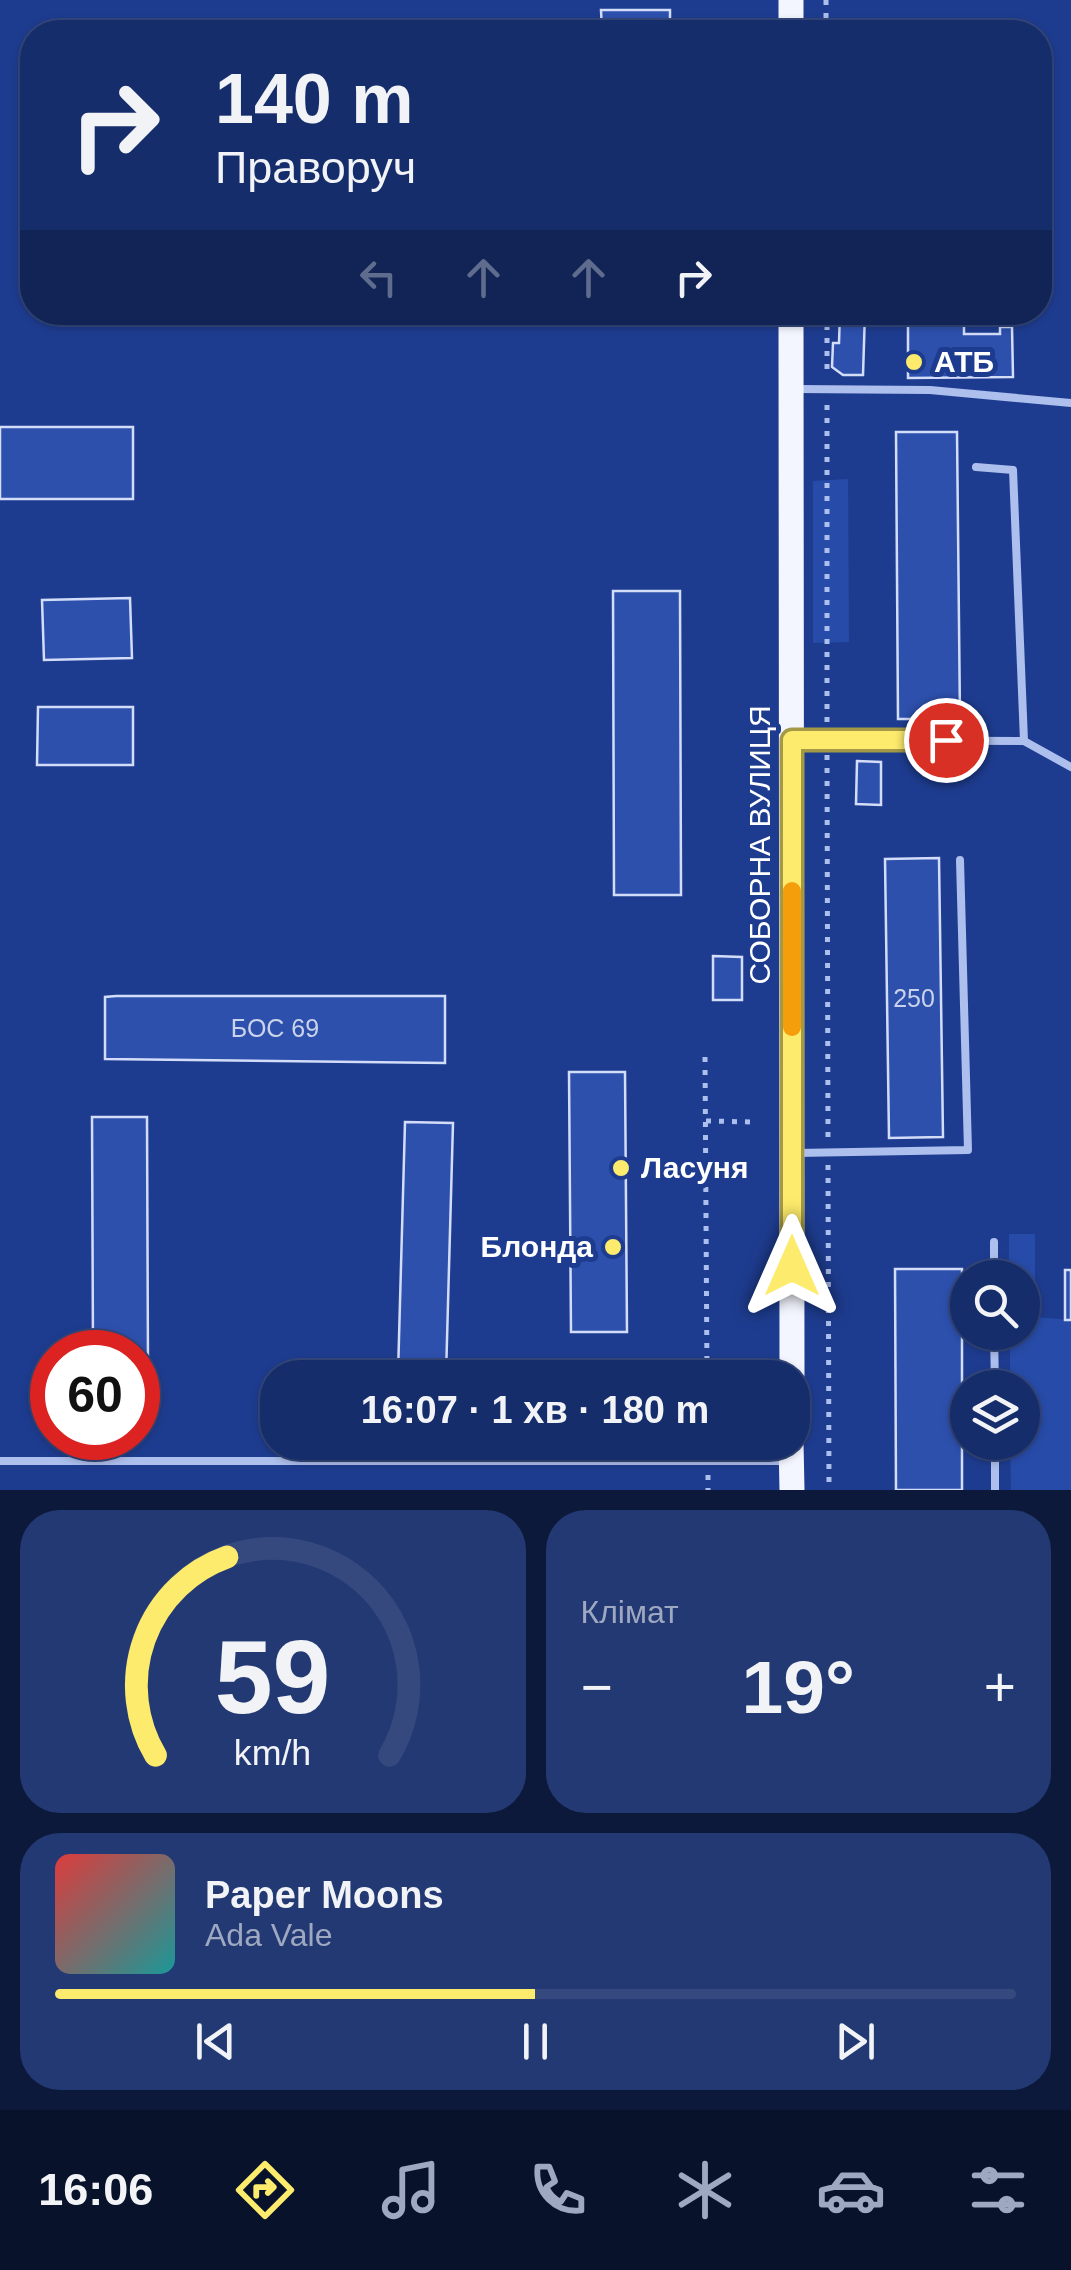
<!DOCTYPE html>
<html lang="uk">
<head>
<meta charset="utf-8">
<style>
	:root { --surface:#162d6b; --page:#233973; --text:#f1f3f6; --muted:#9ea8c1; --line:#35497e; --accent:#fceb6c }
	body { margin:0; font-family:Arial,sans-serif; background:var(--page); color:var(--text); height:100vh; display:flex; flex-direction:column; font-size:38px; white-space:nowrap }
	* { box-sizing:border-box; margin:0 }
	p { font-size:32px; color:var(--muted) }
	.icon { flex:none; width:55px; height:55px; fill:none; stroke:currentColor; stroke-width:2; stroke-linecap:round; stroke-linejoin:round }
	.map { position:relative; height:1490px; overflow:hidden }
	.sheet { display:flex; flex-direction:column; gap:20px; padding:20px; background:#0c193b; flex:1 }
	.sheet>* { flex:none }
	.hud { position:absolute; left:20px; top:20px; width:1032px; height:305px; border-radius:40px; box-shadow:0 2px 8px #0004,0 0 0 2px var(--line); background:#162d6b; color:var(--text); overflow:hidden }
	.controls { position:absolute; left:950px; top:1260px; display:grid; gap:20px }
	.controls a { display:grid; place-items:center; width:90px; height:90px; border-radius:50%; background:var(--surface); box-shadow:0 2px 8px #0004,0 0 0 2px var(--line); font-size:50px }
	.speed { position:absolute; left:30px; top:1330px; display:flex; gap:20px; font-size:50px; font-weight:700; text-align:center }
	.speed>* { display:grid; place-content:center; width:130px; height:130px; border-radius:50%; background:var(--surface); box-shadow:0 2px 8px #0004,0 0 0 2px var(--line); line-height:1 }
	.speed .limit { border:15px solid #d22; background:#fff; color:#111 }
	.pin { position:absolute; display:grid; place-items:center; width:85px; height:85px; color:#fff; margin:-42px; border:5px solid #fff; border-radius:50%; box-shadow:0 2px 10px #0007 }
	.me { position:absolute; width:110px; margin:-55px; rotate:0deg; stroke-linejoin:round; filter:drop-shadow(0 0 8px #0008) }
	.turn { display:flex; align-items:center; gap:35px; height:210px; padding:0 30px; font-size:45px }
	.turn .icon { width:130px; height:130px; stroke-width:2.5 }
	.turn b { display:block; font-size:70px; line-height:85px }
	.lanes { display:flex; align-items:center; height:95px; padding:0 30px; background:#0003; justify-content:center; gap:50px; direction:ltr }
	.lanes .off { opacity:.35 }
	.big { font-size:75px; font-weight:700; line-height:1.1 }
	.sheet .card { flex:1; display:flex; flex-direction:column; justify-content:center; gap:15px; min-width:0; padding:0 35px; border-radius:40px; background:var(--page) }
	.sheet .dial { align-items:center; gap:0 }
	.dial svg { height:260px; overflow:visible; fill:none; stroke:var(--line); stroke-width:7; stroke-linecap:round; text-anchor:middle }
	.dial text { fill:var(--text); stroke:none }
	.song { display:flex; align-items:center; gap:30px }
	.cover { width:120px; height:120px; border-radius:15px; background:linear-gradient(135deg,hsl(0 70% 55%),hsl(180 70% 35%)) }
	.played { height:10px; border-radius:5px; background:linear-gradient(90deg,var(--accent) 50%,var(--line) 50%) }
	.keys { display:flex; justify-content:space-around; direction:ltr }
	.heat { display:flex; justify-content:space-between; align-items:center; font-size:55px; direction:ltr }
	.sheet .tiles { flex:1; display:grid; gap:20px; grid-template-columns:1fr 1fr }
	.card:last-child { grid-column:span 2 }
	.trip { position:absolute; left:260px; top:1360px; width:550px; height:100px; border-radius:40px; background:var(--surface); box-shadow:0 2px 8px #0004,0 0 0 2px var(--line); font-weight:700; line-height:100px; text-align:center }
	.tab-bar { display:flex; height:160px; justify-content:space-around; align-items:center; background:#09122b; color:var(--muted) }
	.tab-bar .icon { width:70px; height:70px }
	.tab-bar .active { color:var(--accent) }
	.tab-bar b { font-size:45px; color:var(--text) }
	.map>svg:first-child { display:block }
	.green { fill:#274ba8 }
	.building { fill:#2d50ad; stroke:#d3ddf9; stroke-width:2.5 }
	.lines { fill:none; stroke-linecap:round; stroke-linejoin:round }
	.path { stroke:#adbfed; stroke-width:5; stroke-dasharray:5 8; stroke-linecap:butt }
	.lane { stroke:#adbfed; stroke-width:8 }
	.primary { stroke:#f3f6ff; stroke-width:25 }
	.route-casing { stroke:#a49946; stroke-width:25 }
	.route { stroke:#fceb6c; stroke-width:18 }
	.slow { stroke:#f59e0b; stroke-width:18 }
	.poi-dot { fill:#fceb6c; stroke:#1e3c8f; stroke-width:4 }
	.labels { text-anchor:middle; stroke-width:10; stroke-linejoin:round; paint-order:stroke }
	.number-label { font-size:25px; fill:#cad3ea }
	.poi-label { font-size:30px; font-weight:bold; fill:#fff; stroke:#1e3c8f; text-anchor:start }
	.street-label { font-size:30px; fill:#fff; stroke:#1e3c8f }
</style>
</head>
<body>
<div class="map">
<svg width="1071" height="1490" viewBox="0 0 1071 1490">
	<rect width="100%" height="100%" fill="#1e3c8f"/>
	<!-- green -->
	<g class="green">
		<polygon points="848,479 849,642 813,643 813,481"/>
		<polygon points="1009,1234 1035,1234 1035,1317 1071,1320 1071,1490 1011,1490 1010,1443 1022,1442 1022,1388 1010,1387 1010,1333 1022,1332 1022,1278 1009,1277"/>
	</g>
	<!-- building -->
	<g class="building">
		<polygon points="601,10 670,10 670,32 602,32"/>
		<rect x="893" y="27" width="120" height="5"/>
		<polygon points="840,312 865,312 863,375 843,375 832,367 833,343 839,343"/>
		<polygon points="908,312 964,312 964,334 1000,334 1000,327 1012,327 1013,377 908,378"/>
		<rect x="0" y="427" width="133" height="72"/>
		<polygon points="896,432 957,432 960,719 898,719"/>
		<polygon points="613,591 680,591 681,895 614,895"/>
		<polygon points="130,598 132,658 44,660 42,600"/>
		<polygon points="38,707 133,707 133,765 37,765"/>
		<polygon points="857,761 881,762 881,805 856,804"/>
		<polygon points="939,858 943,1137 889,1138 885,859"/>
		<polygon points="713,956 742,957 742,1000 713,1000"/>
		<polygon points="116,996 445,996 445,1063 105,1059 105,997"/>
		<polygon points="569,1072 625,1072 627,1332 571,1332"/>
		<polygon points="92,1117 147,1117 148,1367 138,1367 138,1352 93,1352"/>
		<polygon points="405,1122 453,1123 446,1376 398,1374"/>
		<polygon points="895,1269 962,1269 962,1490 896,1490"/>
		<rect x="1065" y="1270" width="6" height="50"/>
	</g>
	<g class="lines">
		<!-- path -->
		<g class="path">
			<polyline points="826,0 826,32"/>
			<polyline points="827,312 827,374"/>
			<polyline points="827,405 827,724"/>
			<polyline points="827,755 828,1139"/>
			<polyline points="705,1057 707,1378"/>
			<polyline points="706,1121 755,1122"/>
			<polyline points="828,1165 829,1490"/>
			<polyline points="708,1475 708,1490"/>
		</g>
		<!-- lane -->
		<g class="lane">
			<polyline points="796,389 930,390 1071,403"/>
			<polyline points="976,467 1013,470 1024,741"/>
			<polyline points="797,740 1024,741 1071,767"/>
			<polyline points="796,1153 968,1150 960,860"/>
			<polyline points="994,1242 994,1278"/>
			<polyline points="994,1332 995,1388"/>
			<polyline points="995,1442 995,1490"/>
			<polyline points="0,1461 787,1461"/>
		</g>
		<!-- primary -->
		<g class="primary">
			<polyline points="791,32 791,0"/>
			<polyline points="791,312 792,1378"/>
			<polyline points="791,1442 792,1490"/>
		</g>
	</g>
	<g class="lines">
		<!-- route casing -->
		<g class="route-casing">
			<polyline id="route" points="792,1266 792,740 946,740"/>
		</g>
		<!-- route -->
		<use href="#route" class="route"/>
		<!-- slow -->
		<polyline class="slow" points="792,1027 792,891"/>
	</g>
	<!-- markers -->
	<g class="poi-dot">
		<circle cx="914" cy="362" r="10"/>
		<circle cx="621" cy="1168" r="10"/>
		<circle cx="613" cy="1247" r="10"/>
	</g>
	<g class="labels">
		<!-- number labels -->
		<g class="number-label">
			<text x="914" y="1007">250</text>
			<text x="275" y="1037">БОС 69</text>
		</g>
		<!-- poi labels -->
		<g class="poi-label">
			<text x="934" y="372">АТБ</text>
			<text x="641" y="1178">Ласуня</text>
			<text x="593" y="1257" text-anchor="end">Блонда</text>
		</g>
		<!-- street labels -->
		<g class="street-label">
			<text transform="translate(760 845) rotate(-90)" y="10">СОБОРНА ВУЛИЦЯ</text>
		</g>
	</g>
</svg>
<div class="controls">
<a><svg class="icon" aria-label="search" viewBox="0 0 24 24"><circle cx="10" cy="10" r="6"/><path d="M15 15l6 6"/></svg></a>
<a><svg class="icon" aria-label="layers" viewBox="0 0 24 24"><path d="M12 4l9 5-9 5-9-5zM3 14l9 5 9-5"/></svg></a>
</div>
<div class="speed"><div class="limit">60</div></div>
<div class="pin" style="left:946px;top:740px;background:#d93025"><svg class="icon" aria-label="arrive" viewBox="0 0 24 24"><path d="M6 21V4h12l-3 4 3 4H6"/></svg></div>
<svg class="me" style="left:792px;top:1266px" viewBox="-20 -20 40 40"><path d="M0-17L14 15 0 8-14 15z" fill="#fceb6c" stroke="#fff" stroke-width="4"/></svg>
<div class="trip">16:07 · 1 хв · 180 m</div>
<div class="hud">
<div class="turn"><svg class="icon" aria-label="right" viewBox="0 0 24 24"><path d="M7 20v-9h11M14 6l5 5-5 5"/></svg><div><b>140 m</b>Праворуч</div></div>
<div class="lanes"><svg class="icon off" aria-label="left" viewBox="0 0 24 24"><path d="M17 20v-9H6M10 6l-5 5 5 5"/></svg><svg class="icon off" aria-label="ahead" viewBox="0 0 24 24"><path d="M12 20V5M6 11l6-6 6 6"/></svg><svg class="icon off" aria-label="ahead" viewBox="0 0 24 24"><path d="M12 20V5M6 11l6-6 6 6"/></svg><svg class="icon" aria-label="right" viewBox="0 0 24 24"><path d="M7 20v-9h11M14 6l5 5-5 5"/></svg></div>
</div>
</div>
<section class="sheet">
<div class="tiles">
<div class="card dial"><svg viewBox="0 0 100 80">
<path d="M14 69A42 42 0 1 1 86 69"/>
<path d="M14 69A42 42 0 0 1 36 8" stroke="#fceb6c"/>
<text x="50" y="56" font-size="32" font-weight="700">59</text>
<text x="50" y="72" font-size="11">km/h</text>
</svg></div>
<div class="card"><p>Клімат</p>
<div class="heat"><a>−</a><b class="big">19°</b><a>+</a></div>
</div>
<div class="card">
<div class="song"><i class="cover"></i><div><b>Paper Moons</b><p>Ada Vale</p></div></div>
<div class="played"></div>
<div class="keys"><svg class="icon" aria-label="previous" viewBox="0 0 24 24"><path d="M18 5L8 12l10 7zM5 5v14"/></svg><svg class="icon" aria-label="pause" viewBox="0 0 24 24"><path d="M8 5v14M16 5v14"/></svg><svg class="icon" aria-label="next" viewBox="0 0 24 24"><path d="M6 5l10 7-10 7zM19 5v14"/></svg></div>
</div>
</div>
</section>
<nav class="tab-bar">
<b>16:06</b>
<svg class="icon active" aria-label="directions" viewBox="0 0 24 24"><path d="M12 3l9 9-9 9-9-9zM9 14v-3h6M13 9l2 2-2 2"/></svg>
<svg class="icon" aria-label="music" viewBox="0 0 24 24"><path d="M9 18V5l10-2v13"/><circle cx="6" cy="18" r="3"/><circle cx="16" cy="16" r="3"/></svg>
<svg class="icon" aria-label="phone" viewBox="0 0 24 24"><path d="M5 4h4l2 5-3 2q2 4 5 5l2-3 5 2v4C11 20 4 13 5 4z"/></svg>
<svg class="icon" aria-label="climate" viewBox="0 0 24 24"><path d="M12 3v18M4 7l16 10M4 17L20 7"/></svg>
<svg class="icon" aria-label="car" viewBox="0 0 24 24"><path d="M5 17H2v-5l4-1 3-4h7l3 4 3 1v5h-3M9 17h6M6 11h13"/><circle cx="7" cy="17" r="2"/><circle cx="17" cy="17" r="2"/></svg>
<svg class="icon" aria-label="filters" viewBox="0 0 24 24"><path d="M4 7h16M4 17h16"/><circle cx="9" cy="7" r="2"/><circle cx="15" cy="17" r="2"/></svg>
</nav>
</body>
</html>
